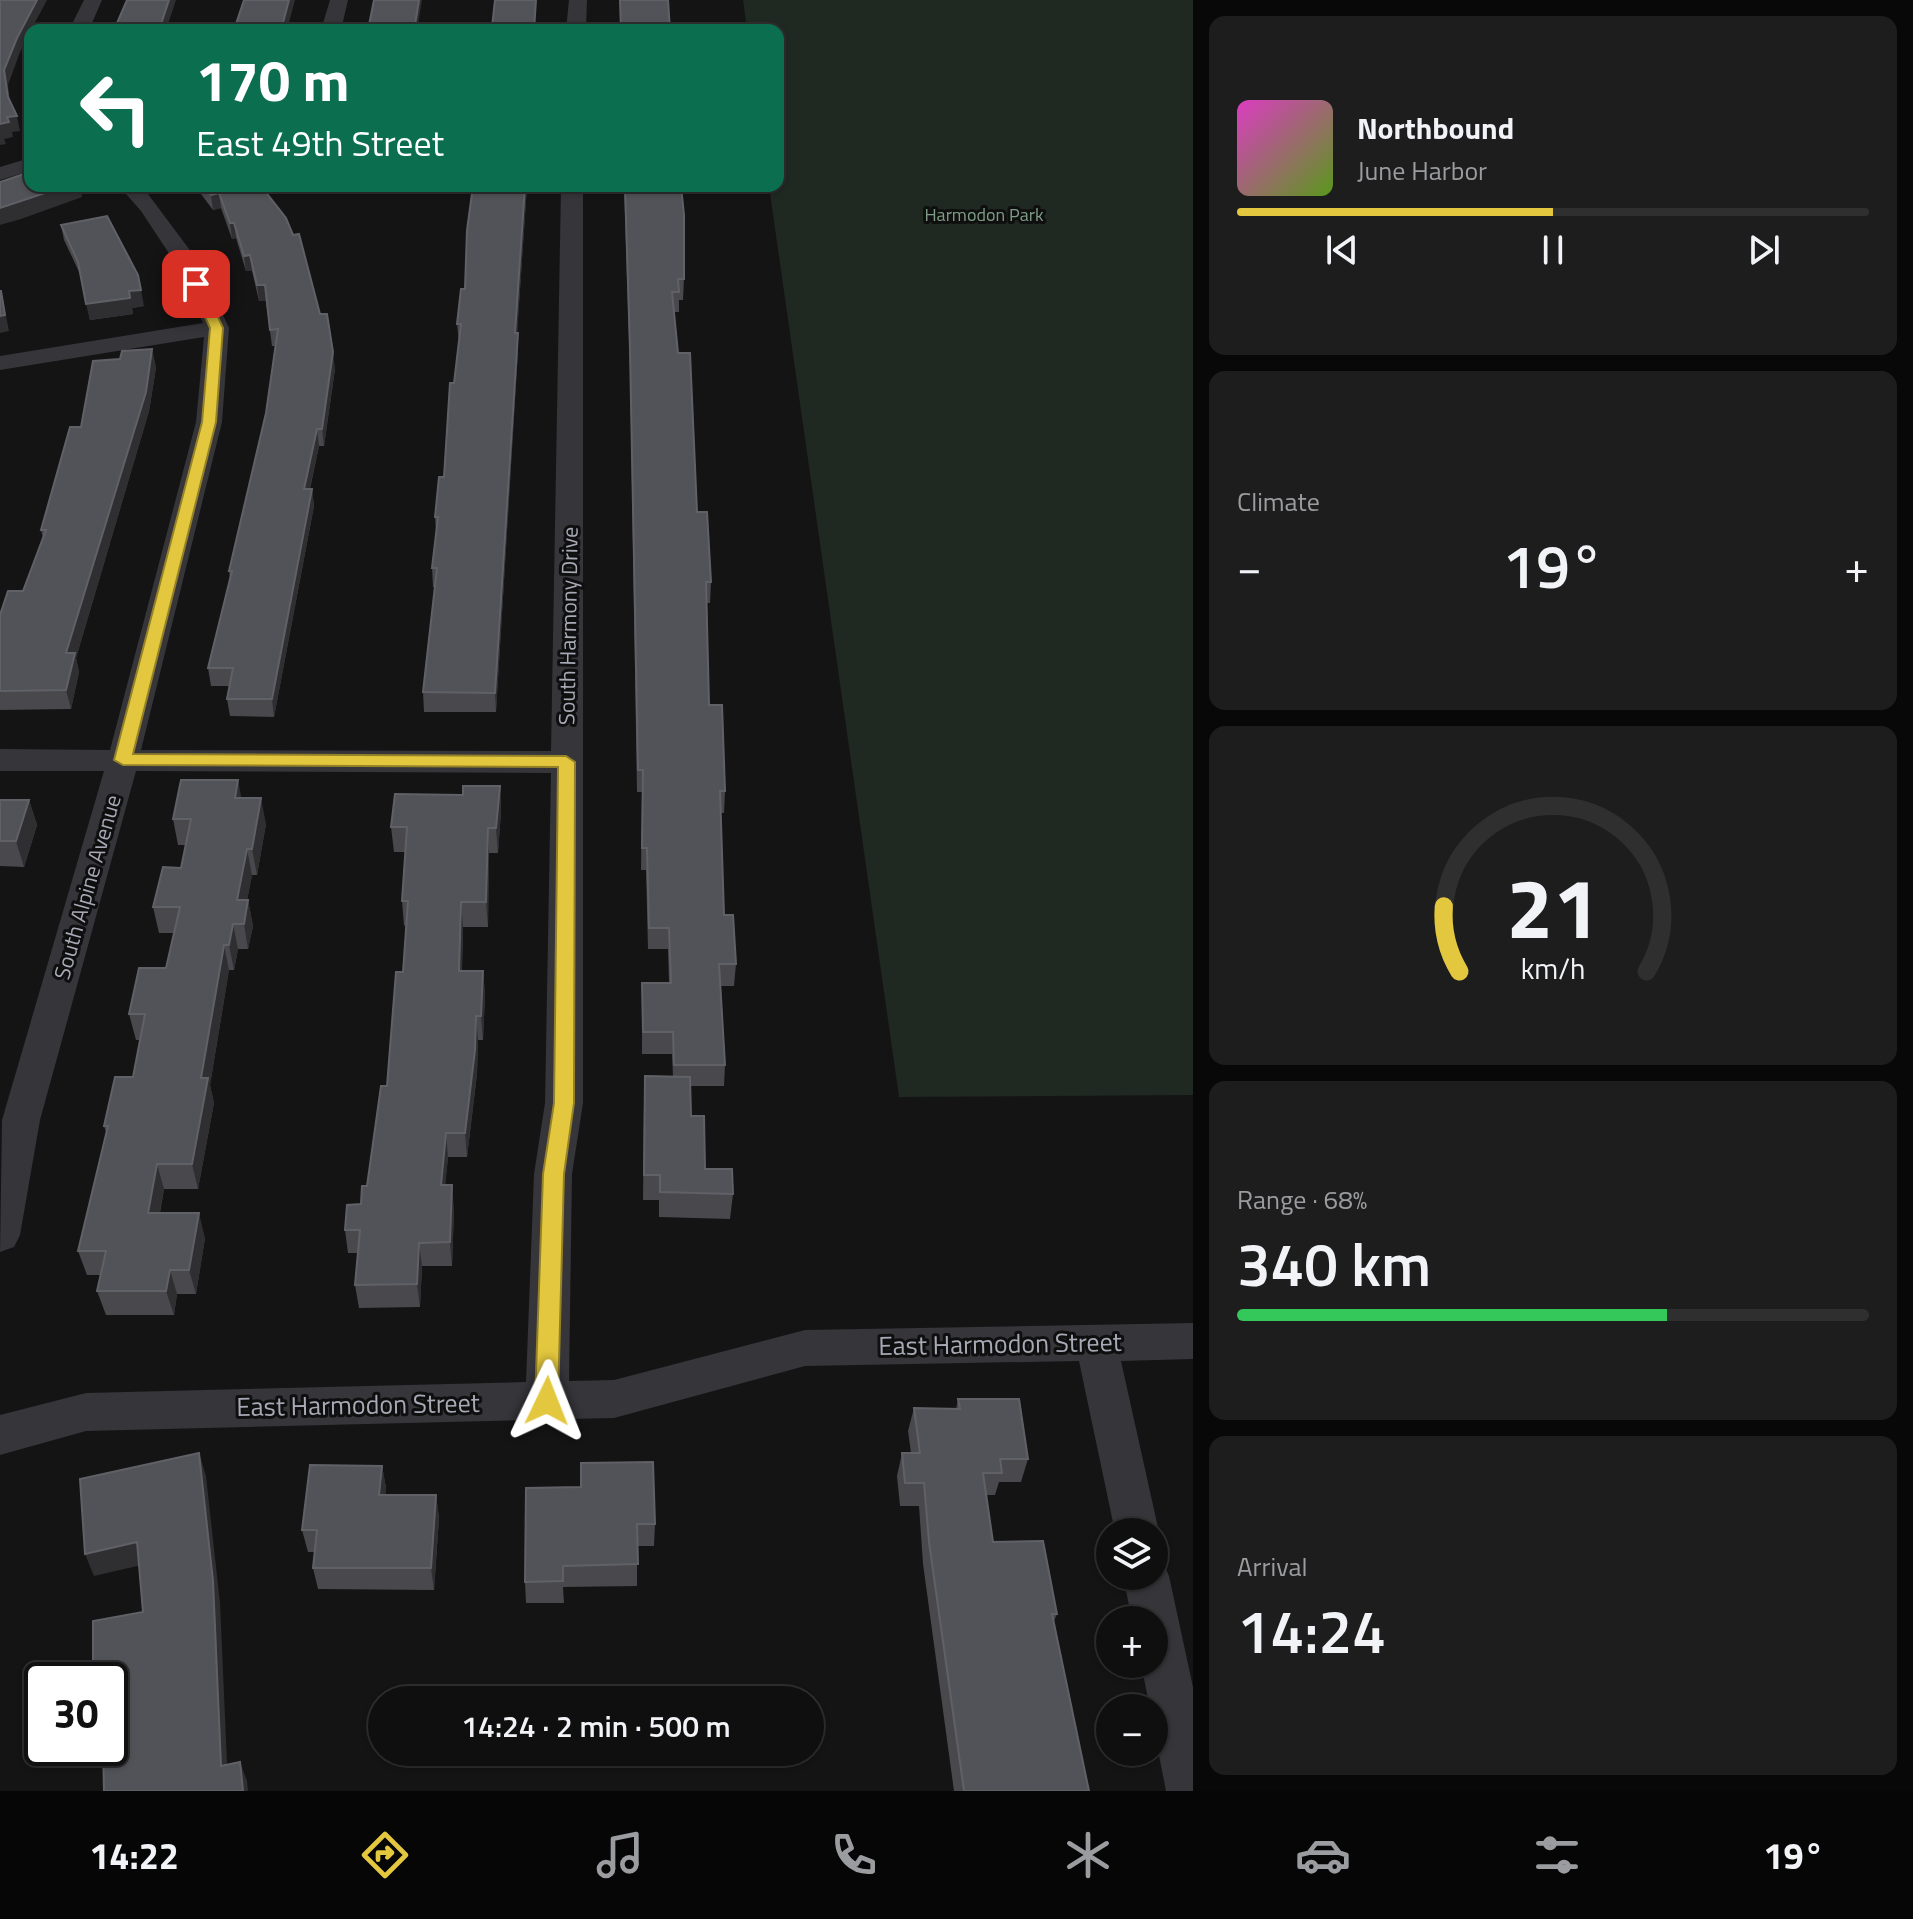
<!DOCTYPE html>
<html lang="en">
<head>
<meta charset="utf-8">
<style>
	:root { --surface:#0f0f10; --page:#1d1d1e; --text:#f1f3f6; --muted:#9b9c9f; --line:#2f2f30; --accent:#e3c73e }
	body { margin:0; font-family:"Titillium Web",sans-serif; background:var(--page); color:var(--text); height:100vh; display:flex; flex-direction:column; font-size:30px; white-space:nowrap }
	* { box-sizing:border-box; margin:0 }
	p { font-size:26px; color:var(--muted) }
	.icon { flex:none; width:44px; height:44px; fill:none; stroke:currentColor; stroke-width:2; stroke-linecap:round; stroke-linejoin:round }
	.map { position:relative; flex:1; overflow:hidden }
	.side { display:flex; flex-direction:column; gap:16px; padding:16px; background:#080809; width:720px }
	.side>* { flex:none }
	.banner { position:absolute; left:24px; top:24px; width:760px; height:168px; border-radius:16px; box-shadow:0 2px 6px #0004,0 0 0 2px var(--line); background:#0b6e4f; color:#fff; overflow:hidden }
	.controls { position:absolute; left:1096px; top:1518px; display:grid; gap:16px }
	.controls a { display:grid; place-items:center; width:72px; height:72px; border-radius:50%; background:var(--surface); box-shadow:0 2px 6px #0004,0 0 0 2px var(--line); font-size:40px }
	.speed { position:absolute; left:24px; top:1662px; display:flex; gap:16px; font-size:40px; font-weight:700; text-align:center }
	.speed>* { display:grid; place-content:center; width:104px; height:104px; border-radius:50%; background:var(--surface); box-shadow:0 2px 6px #0004,0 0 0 2px var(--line); line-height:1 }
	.speed .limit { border:4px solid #111; border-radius:12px; background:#fff; color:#111 }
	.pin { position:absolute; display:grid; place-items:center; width:68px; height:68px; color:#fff; margin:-34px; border-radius:16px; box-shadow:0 4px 12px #0006 }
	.me { position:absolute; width:88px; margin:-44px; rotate:2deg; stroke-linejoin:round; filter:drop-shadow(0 0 6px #0008) }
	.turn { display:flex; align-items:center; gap:28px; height:168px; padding:0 40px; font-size:36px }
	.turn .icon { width:104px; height:104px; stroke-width:2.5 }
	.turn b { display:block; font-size:56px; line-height:68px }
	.big { font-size:60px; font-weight:600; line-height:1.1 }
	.side .tile { flex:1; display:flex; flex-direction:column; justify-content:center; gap:12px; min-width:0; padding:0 28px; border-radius:16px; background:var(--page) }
	.side .dial { align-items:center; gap:0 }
	.dial svg { height:208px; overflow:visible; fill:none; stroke:var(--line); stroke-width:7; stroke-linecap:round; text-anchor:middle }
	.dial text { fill:var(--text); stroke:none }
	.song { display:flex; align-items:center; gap:24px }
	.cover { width:96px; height:96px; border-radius:12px; background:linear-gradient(135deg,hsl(310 70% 55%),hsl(90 70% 35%)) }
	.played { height:8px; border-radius:4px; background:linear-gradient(90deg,var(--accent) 50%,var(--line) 50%) }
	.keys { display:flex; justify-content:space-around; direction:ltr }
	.heat { display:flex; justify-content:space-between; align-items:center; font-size:44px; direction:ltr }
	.charge { height:12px; border-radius:6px; background:linear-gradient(90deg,#34c759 68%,var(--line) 0) }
	.trip { position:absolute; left:368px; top:1686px; width:456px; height:80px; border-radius:40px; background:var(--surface); box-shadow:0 2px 6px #0004,0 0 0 2px var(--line); font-weight:600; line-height:80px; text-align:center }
	.tab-bar { display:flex; height:128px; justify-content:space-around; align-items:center; background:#060606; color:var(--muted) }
	.tab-bar .icon { width:56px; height:56px }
	.tab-bar .active { color:var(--accent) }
	.tab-bar b { font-size:36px; color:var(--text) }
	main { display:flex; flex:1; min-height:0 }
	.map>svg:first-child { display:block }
	.green { fill:#202822 }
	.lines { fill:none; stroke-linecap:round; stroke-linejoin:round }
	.street { fill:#35353a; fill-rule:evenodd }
	.wall { fill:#48484d }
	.shaded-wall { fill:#2f2f32 }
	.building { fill:#525358; stroke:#606067; stroke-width:2 }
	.route { fill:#e3c73e; stroke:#948128; stroke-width:2 }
	.labels { text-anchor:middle; stroke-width:6; stroke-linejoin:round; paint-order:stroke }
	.far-park-label { font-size:18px; fill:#7f9e86; stroke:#0f0f10 }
	.street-label { font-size:22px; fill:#a7a9b5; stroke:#0f0f10 }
	.near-street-label { font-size:26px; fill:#a7a9b5; stroke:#0f0f10 }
</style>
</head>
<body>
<main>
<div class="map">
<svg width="1193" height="1791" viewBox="0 0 1193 1791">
	<rect width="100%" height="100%" fill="#141415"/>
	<!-- green -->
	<polygon class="green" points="743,0 1193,0 1193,1095 899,1097 769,186 778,186 778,30 747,30"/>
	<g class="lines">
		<!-- street -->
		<g class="street">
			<polygon points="84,0 102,0 89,30 69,30"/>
			<polygon points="330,0 348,0 341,30 321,30"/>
			<polygon points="569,0 587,0 586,30 566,30"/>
			<polygon points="30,158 30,171 0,180 0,167"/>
			<polygon points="119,186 142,186 198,261 229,328 222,422 141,750 551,751 561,186 583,186 583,1103 572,1174 569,1381 614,1380 805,1330 1193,1323 1193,1359 1121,1361 1159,1532 1154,1545 1154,1532 1115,1532 1079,1361 805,1366 614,1418 86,1431 0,1455 0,1415 86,1393 526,1382 534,1174 545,1103 551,773 136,771 40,1120 20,1235 14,1247 0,1252 2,1120 104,771 0,771 0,749 110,750 196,422 204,337 0,370 0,356 203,323 174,261 141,211"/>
			<polygon points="1154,1557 1162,1560 1169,1576 1193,1687 1193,1791 1166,1791 1154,1730 1154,1708 1150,1708 1141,1664 1154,1664 1154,1620 1132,1620 1123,1576 1154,1576"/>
		</g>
	</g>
	<!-- wall -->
	<g class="wall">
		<polygon points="195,186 261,186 335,369 324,446 319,446 310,489 312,489 314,506 274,717 230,716 227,699 230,686 211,686 208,668 230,579 229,571 266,413 275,346 272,346 266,301 259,301 252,271 246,271 236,238 232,239 221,208 213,210"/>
		<polygon points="473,186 527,186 517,333 518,351 496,712 424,712 423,692 435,587 433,587 432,568 436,533 435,517 444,477 459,342 457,324 465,289"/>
		<polygon points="624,186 681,186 684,279 683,300 679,300 679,312 674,312 677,348 697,512 711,582 710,603 707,603 709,705 725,791 724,813 721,813 724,915 736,964 734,986 721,986 725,1065 724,1086 690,1086 691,1116 705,1169 733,1194 730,1219 659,1217 659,1200 643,1200 644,1101 673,1077 672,1054 642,1054 642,983 669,983 668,949 648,949 646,870 641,870 642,792 637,792 630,369"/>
		<polygon points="61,225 144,306 132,308 133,314 90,320 81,276 64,240"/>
		<polygon points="152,349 156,368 149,411 76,658 79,672 71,709 0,710 0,615 23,591 43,538 41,530 81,427 120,359"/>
		<polygon points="500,786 501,811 498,853 489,853 488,927 463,927 462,971 483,971 485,995 483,1040 478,1040 477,1074 467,1157 448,1157 445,1185 454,1209 452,1266 422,1266 420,1307 359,1308 355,1285 358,1253 348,1253 345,1230 361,1204 367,1186 387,1086 403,972 406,925 404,926 402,901 405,852 394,852 391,827 463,795"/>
		<polygon points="242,798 266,824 257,875 252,875 247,900 248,900 253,926 248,949 238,949 234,970 229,970 210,1085 214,1103 198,1189 164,1189 160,1213 205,1238 196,1294 177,1294 174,1315 106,1315 97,1291 101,1275 87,1275 78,1251 106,1132 104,1126 133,1077 141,1040 136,1040 129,1014 166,968 174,933 159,933 153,907 181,868 186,845 178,845 173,819"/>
		<polygon points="0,800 29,800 37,825 24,867 0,866"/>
		<polygon points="958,1399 1028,1459 1021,1482 999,1482 995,1495 986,1495 993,1542 1057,1614 1054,1621 1089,1791 954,1791 923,1564 919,1506 900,1506 897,1476 902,1453 911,1453 908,1431 914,1408 956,1409"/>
		<polygon points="382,1466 386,1488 385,1495 436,1495 439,1518 434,1590 318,1589 313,1568 315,1552 308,1552 302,1530"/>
		<polygon points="526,1488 655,1524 654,1546 637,1546 637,1586 563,1587 564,1603 526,1603 525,1582"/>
	</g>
	<!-- shaded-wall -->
	<g class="shaded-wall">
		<polygon points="37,0 47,0 31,30 30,30 30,33 20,52 8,85 11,111 4,70 17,38"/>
		<polygon points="169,0 176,0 166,30 159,30"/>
		<polygon points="289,0 295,0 287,30 281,30"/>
		<polygon points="419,0 422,0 417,30 415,30"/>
		<polygon points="17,116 20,131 12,132 13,137 4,139 6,144 0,145 0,124 7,117"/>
		<polygon points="66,186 80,186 82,197 21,219 0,225 0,208"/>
		<polygon points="525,186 527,186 516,351 515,333"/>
		<polygon points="219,193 221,208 213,210 211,195"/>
		<polygon points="230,223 234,223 236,238 232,239"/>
		<polygon points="250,255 252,271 246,271 244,256"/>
		<polygon points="257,285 265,285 267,301 259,301"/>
		<polygon points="141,290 144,306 132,308 133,314 90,320 86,304 129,291"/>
		<polygon points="1,291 9,331 0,333 0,316"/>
		<polygon points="518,333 518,351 496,712 495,693"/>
		<polygon points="152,349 156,368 149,411 76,658 79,672 71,709 66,690 66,653"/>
		<polygon points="333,352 335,369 324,446 322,429"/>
		<polygon points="317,429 319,446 306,506 304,489"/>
		<polygon points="312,489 314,506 274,717 272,699"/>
		<polygon points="238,780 243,806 235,798"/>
		<polygon points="500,786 501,811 498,853 496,828"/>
		<polygon points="261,798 266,824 257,875 252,849"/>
		<polygon points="29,800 37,825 24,867 16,841"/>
		<polygon points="488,828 489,853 488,927 486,902"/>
		<polygon points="247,849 252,875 242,926 237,900"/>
		<polygon points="248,900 253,926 248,949 244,924"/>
		<polygon points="461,902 463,927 461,996 459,971"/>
		<polygon points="233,924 238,949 234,970 229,945"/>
		<polygon points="224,945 229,970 210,1085 214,1103 198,1189 192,1164 201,1078"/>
		<polygon points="483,971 485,995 483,1040 481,1016"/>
		<polygon points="476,1016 478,1040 477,1074 467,1157 465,1133"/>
		<polygon points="446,1133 448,1157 443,1209 441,1185"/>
		<polygon points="157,1164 164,1189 155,1238 148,1213"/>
		<polygon points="452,1185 454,1209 452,1266 450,1242"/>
		<polygon points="199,1213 205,1238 196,1294 189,1270"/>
		<polygon points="419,1243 422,1266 420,1307 417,1284"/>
		<polygon points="170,1270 177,1294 174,1315 166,1291"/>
		<polygon points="199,1453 206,1476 220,1603 228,1785 221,1766"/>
		<polygon points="382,1466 386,1488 383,1517 379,1495"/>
		<polygon points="436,1495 439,1518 434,1590 431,1568"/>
		<polygon points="137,1542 146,1564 94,1576 85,1554"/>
		<polygon points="240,1762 247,1781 248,1791 243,1791"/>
	</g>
	<!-- building -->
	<g class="building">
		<polygon points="0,0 37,0 17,38 4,70 8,97 17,116 7,117 9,122 0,124"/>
		<polygon points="127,0 169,0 159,30 114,30"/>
		<polygon points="244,0 289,0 281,30 234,30"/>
		<polygon points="374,0 419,0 415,25 410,25 409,30 368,30"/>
		<polygon points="495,0 536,0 534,30 487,30 488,27 492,27"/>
		<polygon points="620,0 668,0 670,30 621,30"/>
		<polygon points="30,172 30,186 66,186 0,208 0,182"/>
		<polygon points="204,186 261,186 286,218 293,235 299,234 320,314 327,314 333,352 322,429 317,429 304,489 312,489 272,699 227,699 233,668 208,668 232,571 229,571 266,413 278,329 270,330 265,285 257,285 250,255 244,256 234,223 230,223 219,193 211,195"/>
		<polygon points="473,186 525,186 515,333 518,333 495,693 423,692 437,568 432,568 438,517 435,517 439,477 444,477 450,383 454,383 461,324 457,324 461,289 465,289 467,230"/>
		<polygon points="625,186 681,186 684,215 684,279 678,279 679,292 672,292 678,353 690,353 697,512 707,512 711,582 706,582 709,705 722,705 725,791 720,791 724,915 733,915 736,964 719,964 725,1065 674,1065 673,1032 643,1032 642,983 671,983 669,928 649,928 647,848 642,848 643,770 638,770 630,349"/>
		<polygon points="107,216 138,275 141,290 129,291 130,298 86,304 78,262 61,225"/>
		<polygon points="0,291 1,291 5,315 0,316"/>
		<polygon points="152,349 146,392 66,653 75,653 66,690 0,691 0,615 8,591 23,591 46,530 41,530 70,427 81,427 93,361 120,359 122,351"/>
		<polygon points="181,780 238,780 235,798 261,798 252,849 247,849 237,900 248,900 244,924 233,924 229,945 224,945 201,1078 208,1078 192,1164 157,1164 148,1213 199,1213 189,1270 170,1270 166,1291 97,1291 106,1251 78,1251 108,1126 104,1126 115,1077 133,1077 145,1014 129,1014 139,968 166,968 180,907 153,907 163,867 181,868 191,819 173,819"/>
		<polygon points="463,786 500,786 496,828 488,828 486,902 461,902 459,971 483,971 481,1016 476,1016 475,1050 465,1133 446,1133 441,1185 452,1185 450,1242 419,1243 417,1284 355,1285 360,1230 345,1230 347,1205 361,1204 362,1186 367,1186 381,1086 387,1086 396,972 403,972 408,901 402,901 407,827 391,827 395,794 463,795"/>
		<polygon points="0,800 29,800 16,841 0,841"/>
		<polygon points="645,1076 690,1077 691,1116 704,1116 705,1169 732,1169 733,1194 660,1192 660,1175 644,1175"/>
		<polygon points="958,1399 1019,1399 1028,1459 1000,1459 1002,1473 983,1473 993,1542 1043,1541 1057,1614 1052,1614 1089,1791 964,1791 929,1542 924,1483 905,1483 902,1453 920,1453 914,1408 960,1409"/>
		<polygon points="199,1453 213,1581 221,1766 240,1762 243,1791 104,1791 103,1748 110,1748 110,1680 93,1680 93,1621 143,1612 137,1542 85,1554 80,1479"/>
		<polygon points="653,1462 655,1524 637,1524 638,1564 563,1566 563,1581 525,1582 526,1488 581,1487 581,1463"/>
		<polygon points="310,1465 382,1466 379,1495 436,1495 431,1568 313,1568 317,1530 302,1530"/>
	</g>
	<!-- route -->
	<polygon class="route" points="192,281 203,284 223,328 216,422 133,754 566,756 575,762 574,1103 564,1174 558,1401 555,1408 547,1411 539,1408 535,1401 543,1174 554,1103 558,767 123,765 114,760 202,422 210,328 190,284"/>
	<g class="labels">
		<!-- far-park labels -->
		<g class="far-park-label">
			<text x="984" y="221">Harmodon Park</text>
		</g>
		<!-- street labels -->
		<g class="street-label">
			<text transform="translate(568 626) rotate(-89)" y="8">South Harmony Drive</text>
			<text transform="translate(87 887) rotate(-74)" y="8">South Alpine Avenue</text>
		</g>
		<!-- near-street labels -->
		<g class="near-street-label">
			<text transform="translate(1000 1344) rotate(-1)" y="9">East Harmodon Street</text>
			<text transform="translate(358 1405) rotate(-1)" y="9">East Harmodon Street</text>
		</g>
	</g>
</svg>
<div class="controls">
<a><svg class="icon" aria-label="layers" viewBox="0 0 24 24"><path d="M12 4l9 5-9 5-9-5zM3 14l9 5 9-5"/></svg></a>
<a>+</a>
<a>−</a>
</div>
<div class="speed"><div class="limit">30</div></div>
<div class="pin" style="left:196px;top:284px;background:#d93025"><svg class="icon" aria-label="arrive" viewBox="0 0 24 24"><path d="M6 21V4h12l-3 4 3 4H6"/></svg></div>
<svg class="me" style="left:547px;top:1401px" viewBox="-20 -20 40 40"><path d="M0-17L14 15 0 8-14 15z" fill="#e3c73e" stroke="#fff" stroke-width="4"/></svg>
<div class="trip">14:24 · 2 min · 500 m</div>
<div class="banner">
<div class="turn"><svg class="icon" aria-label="left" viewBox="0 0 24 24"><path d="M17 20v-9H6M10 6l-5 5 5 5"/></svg><div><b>170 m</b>East 49th Street</div></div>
</div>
</div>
<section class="side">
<div class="tile">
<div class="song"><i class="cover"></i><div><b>Northbound</b><p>June Harbor</p></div></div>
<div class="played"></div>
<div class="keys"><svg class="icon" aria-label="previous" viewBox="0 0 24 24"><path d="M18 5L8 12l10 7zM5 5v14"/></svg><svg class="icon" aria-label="pause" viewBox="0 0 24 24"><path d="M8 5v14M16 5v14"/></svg><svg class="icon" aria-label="next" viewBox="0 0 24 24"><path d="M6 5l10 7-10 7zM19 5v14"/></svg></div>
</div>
<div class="tile"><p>Climate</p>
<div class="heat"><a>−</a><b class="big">19°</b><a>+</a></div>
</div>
<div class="tile dial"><svg viewBox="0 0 100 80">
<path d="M14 69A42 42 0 1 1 86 69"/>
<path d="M14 69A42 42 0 0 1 8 44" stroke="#e3c73e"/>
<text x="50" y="56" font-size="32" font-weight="700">21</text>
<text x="50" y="72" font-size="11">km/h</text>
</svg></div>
<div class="tile"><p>Range · 68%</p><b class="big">340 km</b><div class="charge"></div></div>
<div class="tile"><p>Arrival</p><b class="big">14:24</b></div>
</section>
</main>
<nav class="tab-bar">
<b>14:22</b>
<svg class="icon active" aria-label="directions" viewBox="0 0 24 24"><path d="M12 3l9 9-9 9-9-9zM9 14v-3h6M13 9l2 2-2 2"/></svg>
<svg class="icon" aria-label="music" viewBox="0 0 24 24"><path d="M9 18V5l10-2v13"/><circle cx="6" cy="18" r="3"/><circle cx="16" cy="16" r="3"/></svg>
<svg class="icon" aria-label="phone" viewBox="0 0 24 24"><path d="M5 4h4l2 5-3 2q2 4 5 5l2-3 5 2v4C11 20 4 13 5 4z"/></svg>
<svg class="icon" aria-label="climate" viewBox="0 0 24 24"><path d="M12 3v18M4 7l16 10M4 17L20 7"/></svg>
<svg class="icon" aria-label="car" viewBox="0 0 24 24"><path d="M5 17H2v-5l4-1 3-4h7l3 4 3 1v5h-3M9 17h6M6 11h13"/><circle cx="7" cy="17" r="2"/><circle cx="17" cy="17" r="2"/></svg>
<svg class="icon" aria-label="filters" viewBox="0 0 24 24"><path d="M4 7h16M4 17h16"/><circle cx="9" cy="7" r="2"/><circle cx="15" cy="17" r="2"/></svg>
<b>19°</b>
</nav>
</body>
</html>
